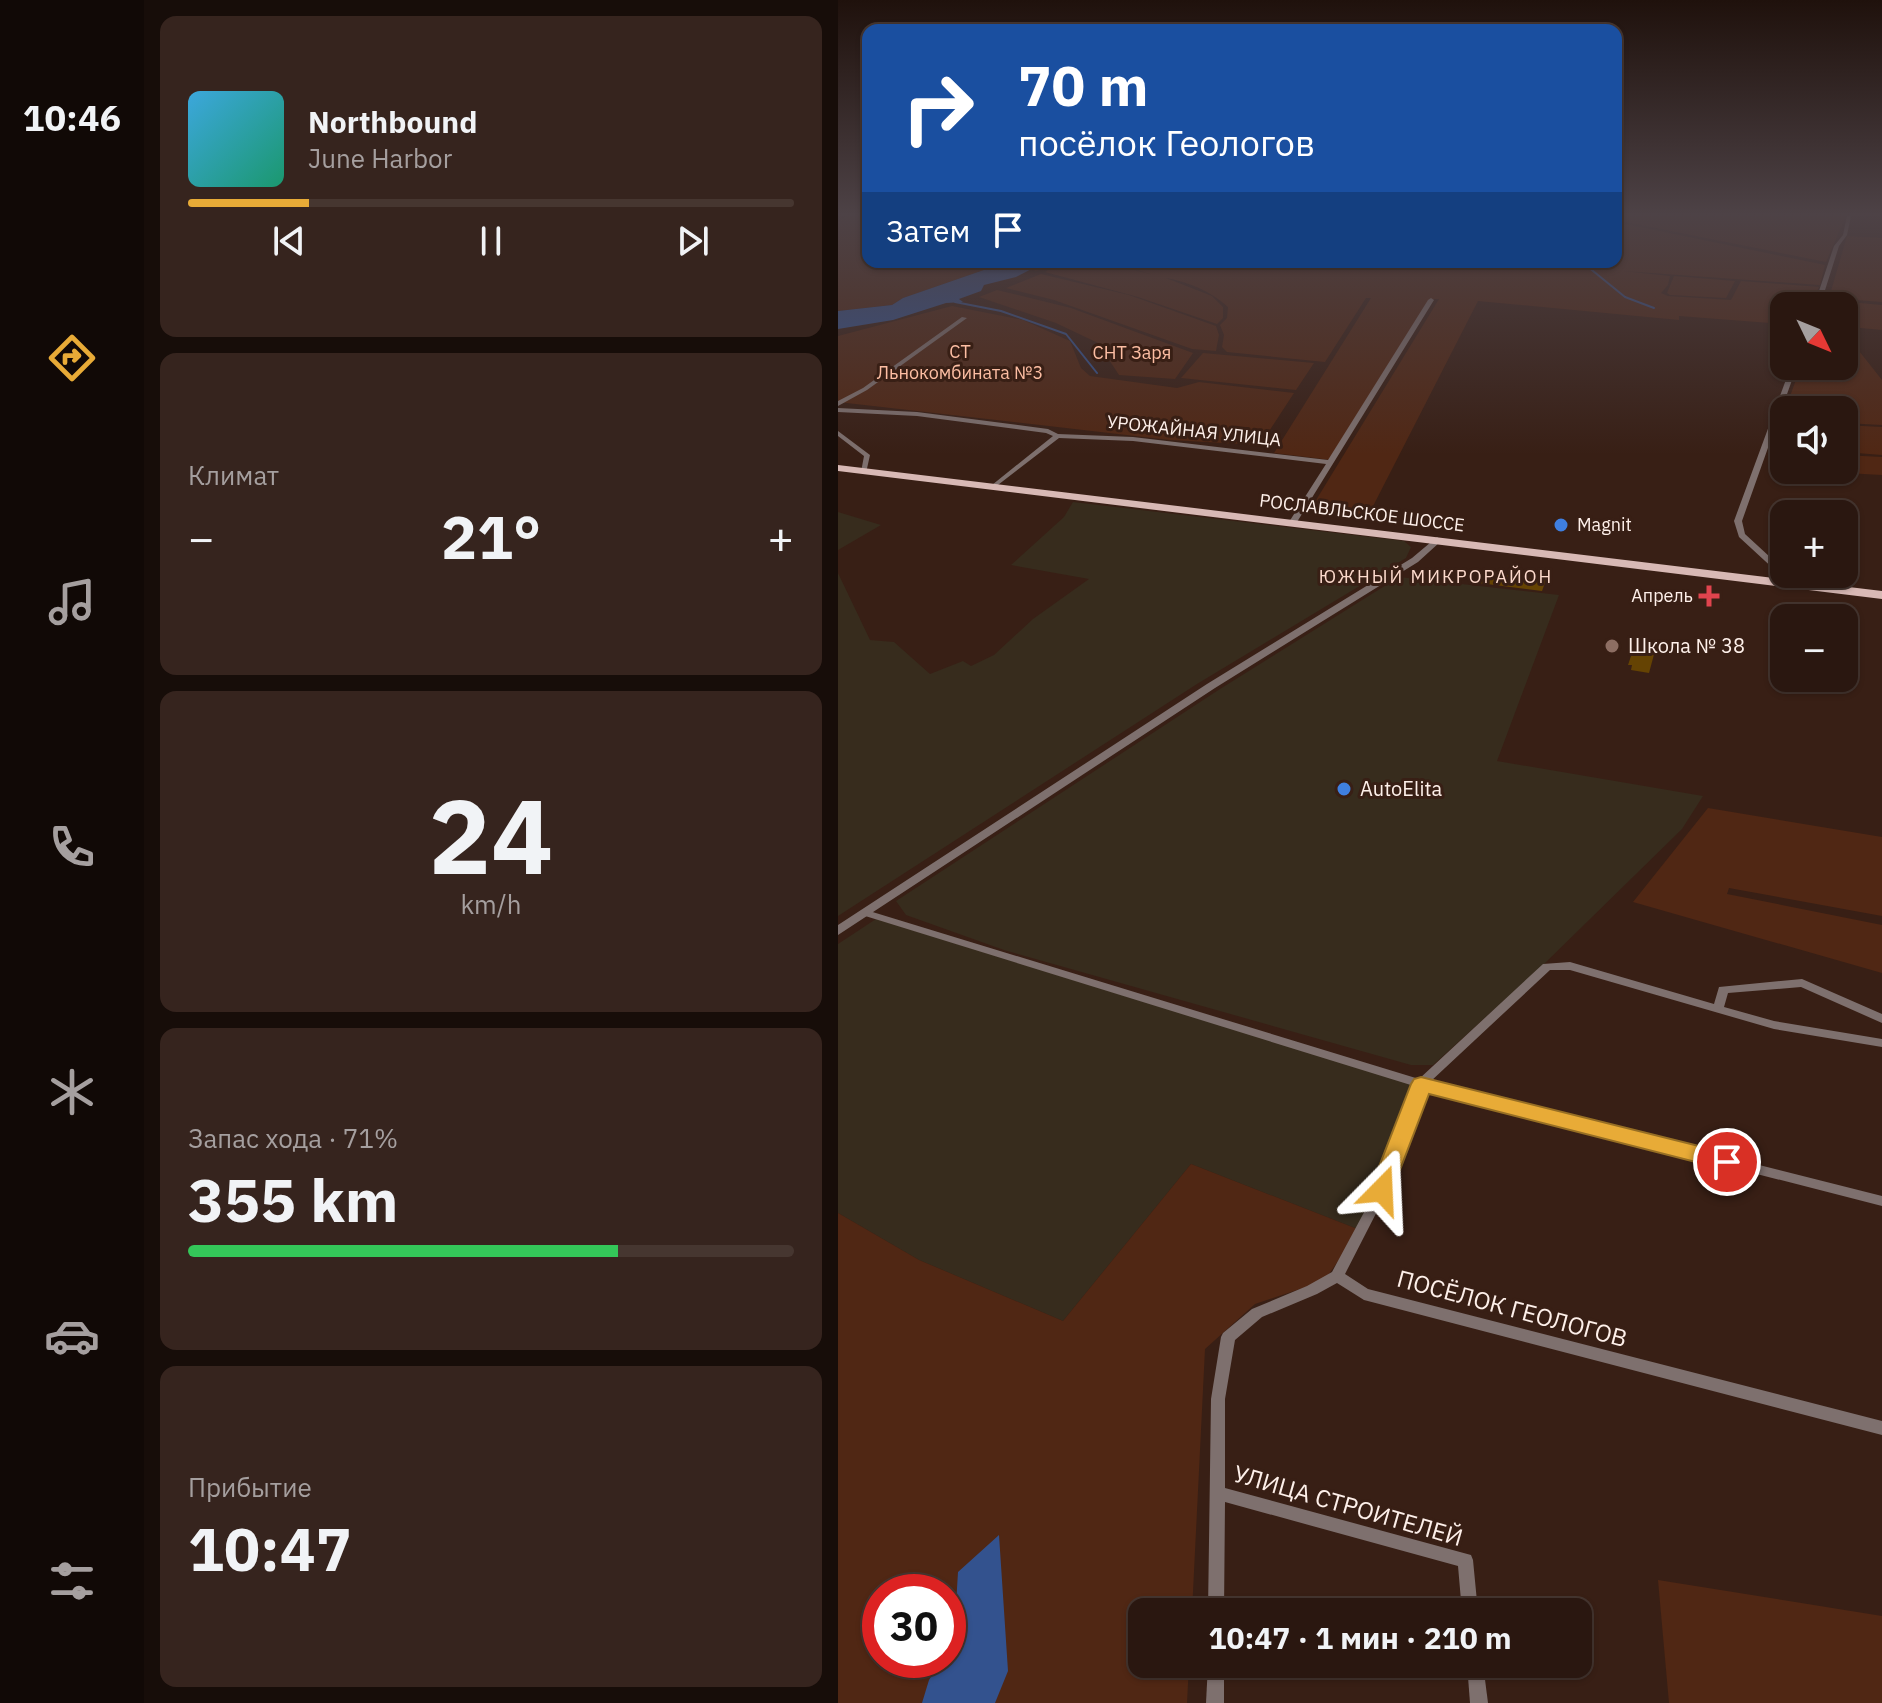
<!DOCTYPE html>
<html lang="ru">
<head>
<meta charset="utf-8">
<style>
	:root { --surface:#2a1710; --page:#36241e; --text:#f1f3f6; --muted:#a59f9f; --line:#463630; --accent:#e8ab37 }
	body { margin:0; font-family:"IBM Plex Sans",sans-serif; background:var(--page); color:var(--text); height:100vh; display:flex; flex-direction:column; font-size:30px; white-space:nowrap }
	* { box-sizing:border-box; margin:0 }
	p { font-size:26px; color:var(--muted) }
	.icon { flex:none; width:44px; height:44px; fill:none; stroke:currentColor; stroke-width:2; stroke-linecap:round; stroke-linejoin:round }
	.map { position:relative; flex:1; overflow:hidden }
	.panel { display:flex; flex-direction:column; gap:16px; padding:16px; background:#170d09; width:694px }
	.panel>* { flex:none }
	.banner { position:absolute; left:24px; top:24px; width:760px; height:244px; border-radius:16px; box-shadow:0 2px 6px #0004,0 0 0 2px var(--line); background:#1a4fa0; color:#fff; overflow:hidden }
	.needle { width:52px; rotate:133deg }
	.fabs { position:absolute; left:932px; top:292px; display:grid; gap:16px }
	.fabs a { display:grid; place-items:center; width:88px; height:88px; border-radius:16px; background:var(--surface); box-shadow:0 2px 6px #0004,0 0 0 2px var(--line); font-size:40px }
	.speed { position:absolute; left:24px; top:1574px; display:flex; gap:16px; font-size:40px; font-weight:700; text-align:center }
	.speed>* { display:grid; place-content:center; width:104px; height:104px; border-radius:50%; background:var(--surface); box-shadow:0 2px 6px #0004,0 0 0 2px var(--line); line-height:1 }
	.speed .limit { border:12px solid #d22; background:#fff; color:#111 }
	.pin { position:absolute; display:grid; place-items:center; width:68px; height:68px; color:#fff; margin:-34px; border:4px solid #fff; border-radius:50%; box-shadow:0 2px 8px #0007 }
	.me { position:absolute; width:88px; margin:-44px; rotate:21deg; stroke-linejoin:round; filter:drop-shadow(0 0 6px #0008) }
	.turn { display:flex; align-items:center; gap:28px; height:168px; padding:0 24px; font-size:36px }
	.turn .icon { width:104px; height:104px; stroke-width:2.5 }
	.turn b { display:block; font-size:56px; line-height:68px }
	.then { display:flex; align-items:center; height:76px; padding:0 24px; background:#0003; gap:16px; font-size:30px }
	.big { font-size:60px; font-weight:700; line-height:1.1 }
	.panel .widget { flex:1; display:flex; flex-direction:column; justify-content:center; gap:12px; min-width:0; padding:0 28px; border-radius:16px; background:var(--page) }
	.panel .dial { align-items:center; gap:0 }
	.dial b { font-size:104px; line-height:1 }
	.song { display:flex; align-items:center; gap:24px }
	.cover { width:96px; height:96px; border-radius:12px; background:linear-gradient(135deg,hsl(200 70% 55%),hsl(160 70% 35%)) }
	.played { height:8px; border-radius:4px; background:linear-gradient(90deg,var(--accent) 20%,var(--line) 20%) }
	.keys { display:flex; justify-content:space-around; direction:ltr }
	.heat { display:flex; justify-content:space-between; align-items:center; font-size:44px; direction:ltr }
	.charge { height:12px; border-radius:6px; background:linear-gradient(90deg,#34c759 71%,var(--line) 0) }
	.trip { position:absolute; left:290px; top:1598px; width:464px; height:80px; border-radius:16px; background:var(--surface); box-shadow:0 2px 6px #0004,0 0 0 2px var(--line); font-weight:700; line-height:80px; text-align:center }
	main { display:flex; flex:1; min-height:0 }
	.tab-bar { display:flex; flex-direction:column; width:144px; justify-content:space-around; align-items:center; background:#110906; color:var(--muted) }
	.tab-bar .icon { width:56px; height:56px }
	.tab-bar .active { color:var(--accent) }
	.tab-bar b { font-size:36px; color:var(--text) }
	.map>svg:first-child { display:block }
	.industrial { fill:#372c1d }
	.green { fill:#502714; fill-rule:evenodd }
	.water { fill:#33528e }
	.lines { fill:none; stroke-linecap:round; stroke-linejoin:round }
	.stream { stroke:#33528e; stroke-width:2 }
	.building { fill:#654303 }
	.minor { fill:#7e706e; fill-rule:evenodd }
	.tertiary { fill:#7e706e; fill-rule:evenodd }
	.primary { fill:#d8b9b5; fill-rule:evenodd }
	.route { fill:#e8ab37; stroke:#976f24; stroke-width:2 }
	.shop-dot { fill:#3f7fe0; stroke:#381f15; stroke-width:3 }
	.health-dot { fill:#e0444e; stroke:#381f15; stroke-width:3 }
	.education-dot { fill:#8d6e63; stroke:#381f15; stroke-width:3 }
	.labels { text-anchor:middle; stroke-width:6; stroke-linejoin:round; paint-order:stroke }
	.far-park-label { font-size:18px; fill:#fdbea3; stroke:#381f15 }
	.far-street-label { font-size:18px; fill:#fef0ea; stroke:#381f15 }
	.far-poi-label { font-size:18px; fill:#fef0ea; stroke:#381f15; text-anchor:start }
	.far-neighbourhood-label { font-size:18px; letter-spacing:2px; fill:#fcdacc; stroke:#381f15 }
	.poi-label { font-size:20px; fill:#fef0ea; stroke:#381f15; text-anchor:start }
	.near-street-label { font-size:24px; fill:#fef0ea; stroke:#381f15 }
</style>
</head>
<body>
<main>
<nav class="tab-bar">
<b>10:46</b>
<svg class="icon active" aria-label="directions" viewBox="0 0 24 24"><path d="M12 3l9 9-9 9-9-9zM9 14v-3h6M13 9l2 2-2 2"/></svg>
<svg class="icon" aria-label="music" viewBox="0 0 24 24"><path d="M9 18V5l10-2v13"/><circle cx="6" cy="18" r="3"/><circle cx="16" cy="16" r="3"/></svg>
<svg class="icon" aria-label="phone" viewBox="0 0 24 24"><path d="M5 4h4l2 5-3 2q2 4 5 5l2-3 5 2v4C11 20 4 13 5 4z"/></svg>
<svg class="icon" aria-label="climate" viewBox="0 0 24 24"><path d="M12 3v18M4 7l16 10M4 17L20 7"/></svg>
<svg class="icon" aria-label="car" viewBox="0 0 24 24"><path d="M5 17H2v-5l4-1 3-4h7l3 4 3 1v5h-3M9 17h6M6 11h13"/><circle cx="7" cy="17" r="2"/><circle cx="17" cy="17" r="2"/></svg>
<svg class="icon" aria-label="filters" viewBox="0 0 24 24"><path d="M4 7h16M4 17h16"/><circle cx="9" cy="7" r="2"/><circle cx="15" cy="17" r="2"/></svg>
</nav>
<section class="panel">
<div class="widget">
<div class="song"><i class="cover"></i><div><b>Northbound</b><p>June Harbor</p></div></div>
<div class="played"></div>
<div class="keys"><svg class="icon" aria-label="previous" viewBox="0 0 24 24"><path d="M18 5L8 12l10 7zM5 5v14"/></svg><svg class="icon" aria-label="pause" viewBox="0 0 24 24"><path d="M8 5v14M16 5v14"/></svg><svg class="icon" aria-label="next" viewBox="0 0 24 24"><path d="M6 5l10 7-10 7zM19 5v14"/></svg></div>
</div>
<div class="widget"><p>Климат</p>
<div class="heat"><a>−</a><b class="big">21°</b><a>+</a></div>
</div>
<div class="widget dial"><b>24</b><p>km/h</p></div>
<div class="widget"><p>Запас хода · 71%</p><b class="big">355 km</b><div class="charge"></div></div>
<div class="widget"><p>Прибытие</p><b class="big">10:47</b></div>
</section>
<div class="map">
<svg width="1044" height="1703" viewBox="0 0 1044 1703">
	<rect width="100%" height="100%" fill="#381f15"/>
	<!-- industrial -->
	<g class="industrial">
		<polygon points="235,502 566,541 573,547 568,558 359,684 0,916 0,573 32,640 56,642 92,674 125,661 133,666 156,655 195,619 251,579 173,565 226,517"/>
		<polygon points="0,512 43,525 0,550"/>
		<polygon points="561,577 721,595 659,761 865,796 844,829 705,965 595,1065 573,1065 166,950 68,915 58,901 382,689"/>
		<polygon points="38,919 586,1088 522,1230 353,1164 225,1321 81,1260 0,1213 0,944"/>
	</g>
	<!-- green -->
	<g class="green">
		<polygon points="8,216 30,216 30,262 169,262 65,298 54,305 0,311 0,222"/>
		<polygon points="778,216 1008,216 988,262 778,220"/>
		<path d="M778 222 987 265 982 285 785 271 832 276 830 285 823 293 830 296 893 300 903 281 981 287 972 306H946V324L841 316V320L640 301 531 514 527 515 472 510 601 299H593L493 460 436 453 533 298H528L487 362 389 352 384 347 386 335 382 325 389 318 390 307C372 291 351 282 328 278L374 296 385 307V318L379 324 300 297 207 272 214 268 196 271C208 263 223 262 237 262L218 268 266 262 312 274 273 262H778Z"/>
		<polygon points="1009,236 1044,238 1044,302 991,298"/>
		<polygon points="203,274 291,295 378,326 381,335 378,351 354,349 216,300 168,288"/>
		<polygon points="836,276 897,281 888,298 832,295 829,293"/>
		<polygon points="159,290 233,308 355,353 337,379 281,375 260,343 218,323 141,297"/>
		<polygon points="989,300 1044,305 1044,330 1012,327 1006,319 1006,306 994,306"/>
		<polygon points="114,306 185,320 232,341 243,368 252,376 339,388 361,382 456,393 422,445 332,440 0,402 0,336"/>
		<polygon points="1006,332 1044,380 1044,425 1006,423 1006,410 947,410 963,366 1006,366"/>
		<polygon points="365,353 476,363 458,390 343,378"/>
		<polygon points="1006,425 1044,427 1044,455 1006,452"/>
		<polygon points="1006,455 1044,457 1044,475 952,470 1006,470"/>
		<polygon points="870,808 1044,837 1044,916 891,888 889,894 1044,925 1044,973 795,902"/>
		<path d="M353 1164 522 1230 486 1281 417 1304 367 1349 354 1612H304V1664H351L349 1703H0V1213L81 1260 225 1321ZM42 1592H110V1660H42Z"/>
		<polygon points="820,1580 1044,1616 1044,1703 831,1703"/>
	</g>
	<!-- water -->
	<g class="water">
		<polygon points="169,262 207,262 178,277 146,285 143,291 121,299 125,302 108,303 55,320 0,329 0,311 54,305 65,298"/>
		<polygon points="161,1535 170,1671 157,1703 84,1703 91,1680 103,1660 110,1660 110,1648 116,1638 120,1572"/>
	</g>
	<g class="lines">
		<!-- stream -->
		<g class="stream">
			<polyline points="744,262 787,297 816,308"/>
			<polyline points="117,302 163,311 228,334 259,373"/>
		</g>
	</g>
	<!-- building -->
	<g class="building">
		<polygon points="645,572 708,580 704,591 641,583"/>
		<polygon points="801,644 818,647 811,673 793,670 794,665 790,665 796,647 799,648"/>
	</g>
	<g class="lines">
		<!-- minor -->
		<g class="minor">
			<polygon points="1009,216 1013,216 1009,235 1001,246 982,306 976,306 996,246 1005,235"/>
			<polygon points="593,298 596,300 459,522 455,524 451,522 488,464 295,441 221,438 156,488 154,487 154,485 215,436 208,433 79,416 0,412 0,408 79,412 210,429 220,434 295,437 490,460 590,300"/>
			<polygon points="124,317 129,318 29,390 0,406 0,401 25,388"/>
			<polygon points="953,366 959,366 904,521 907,534 946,570 947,583 943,585 939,583 939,572 901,537 896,521"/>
			<polygon points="0,431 32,455 28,473 23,472 26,456 0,436"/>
			<polygon points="28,910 581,1079 705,964 732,962 876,1004 881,987 964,979 1044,1014 1044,1023 963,987 890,993 886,1007 936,1021 1044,1039 1044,1047 936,1029 732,970 712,970 592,1082 1044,1196 1044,1206 587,1089 550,1190 507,1274 530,1289 1044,1421 1044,1435 526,1300 499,1283 479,1294 424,1317 397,1340 387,1399 387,1488 633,1555 635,1560 640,1612 624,1612 620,1566 387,1502 386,1612 370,1612 373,1399 383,1337 385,1333 414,1309 469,1286 494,1272 538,1190 576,1086 24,915 23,913"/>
			<polygon points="370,1664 386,1664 386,1703 368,1703"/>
			<polygon points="629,1664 645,1664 650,1703 632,1703"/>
		</g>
		<!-- tertiary -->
		<polygon class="tertiary" points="599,537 603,540 602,542 580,562 377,688 0,935 0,925 369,684 574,558"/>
		<!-- primary -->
		<polygon class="primary" points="0,465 1044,591 1044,599 0,471"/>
	</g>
	<!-- sky -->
	<linearGradient id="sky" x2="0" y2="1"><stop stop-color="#1f110c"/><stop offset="0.47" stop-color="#4d4246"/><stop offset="1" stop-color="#4d4246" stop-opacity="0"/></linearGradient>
	<rect width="1044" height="455" fill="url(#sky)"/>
	<!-- route -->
	<polygon class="route" points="583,1077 889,1153 897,1156 901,1162 897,1168 889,1170 591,1094 552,1196 544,1199 535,1196 532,1190 573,1084 576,1079"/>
	<!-- markers -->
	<g class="shop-dot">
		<circle cx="723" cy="525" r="8"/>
		<circle cx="506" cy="789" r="8"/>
	</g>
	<path class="health-dot" d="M867 584h8v8h8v8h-8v8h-8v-8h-8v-8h8z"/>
	<circle class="education-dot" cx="774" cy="646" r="8"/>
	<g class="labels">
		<!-- far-park labels -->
		<g class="far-park-label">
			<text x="122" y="358">СТ<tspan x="122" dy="21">Льнокомбината №3</tspan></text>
			<text x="294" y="359">СНТ Заря</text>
		</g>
		<!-- far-street labels -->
		<g class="far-street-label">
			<text transform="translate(356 431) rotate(6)" y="6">УРОЖАЙНАЯ УЛИЦА</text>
			<text transform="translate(524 513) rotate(7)" y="6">РОСЛАВЛЬСКОЕ ШОССЕ</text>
		</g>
		<!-- far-poi labels -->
		<g class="far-poi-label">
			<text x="739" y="531">Magnit</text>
			<text x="855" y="602" text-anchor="end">Апрель</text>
		</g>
		<!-- far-neighbourhood labels -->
		<g class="far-neighbourhood-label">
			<text x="598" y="583">ЮЖНЫЙ МИКРОРАЙОН</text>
		</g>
		<!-- poi labels -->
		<g class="poi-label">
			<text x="790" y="653">Школа № 38</text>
			<text x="522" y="796">AutoElita</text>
		</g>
		<!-- near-street labels -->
		<g class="near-street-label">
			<text transform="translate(674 1309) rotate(15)" y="8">ПОСЁЛОК ГЕОЛОГОВ</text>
			<text transform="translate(510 1506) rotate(16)" y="8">УЛИЦА СТРОИТЕЛЕЙ</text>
		</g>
	</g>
</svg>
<div class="fabs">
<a><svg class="needle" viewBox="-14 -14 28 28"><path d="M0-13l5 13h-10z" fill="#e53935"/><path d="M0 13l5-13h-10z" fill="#a59f9f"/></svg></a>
<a><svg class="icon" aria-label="sound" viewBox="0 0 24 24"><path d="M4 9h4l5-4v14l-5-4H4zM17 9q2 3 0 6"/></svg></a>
<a>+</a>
<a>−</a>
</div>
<div class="speed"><div class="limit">30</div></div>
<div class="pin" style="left:889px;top:1162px;background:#d93025"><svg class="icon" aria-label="arrive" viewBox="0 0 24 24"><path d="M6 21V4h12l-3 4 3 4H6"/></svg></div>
<svg class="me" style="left:544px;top:1190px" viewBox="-20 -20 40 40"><path d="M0-17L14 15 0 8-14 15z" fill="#e8ab37" stroke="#fff" stroke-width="4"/></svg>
<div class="trip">10:47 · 1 мин · 210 m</div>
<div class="banner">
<div class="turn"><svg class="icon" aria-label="right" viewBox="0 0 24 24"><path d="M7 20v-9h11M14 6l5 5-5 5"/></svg><div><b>70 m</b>посёлок Геологов</div></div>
<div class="then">Затем<svg class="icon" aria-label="arrive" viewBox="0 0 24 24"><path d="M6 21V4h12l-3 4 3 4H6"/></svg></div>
</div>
</div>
</main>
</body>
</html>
